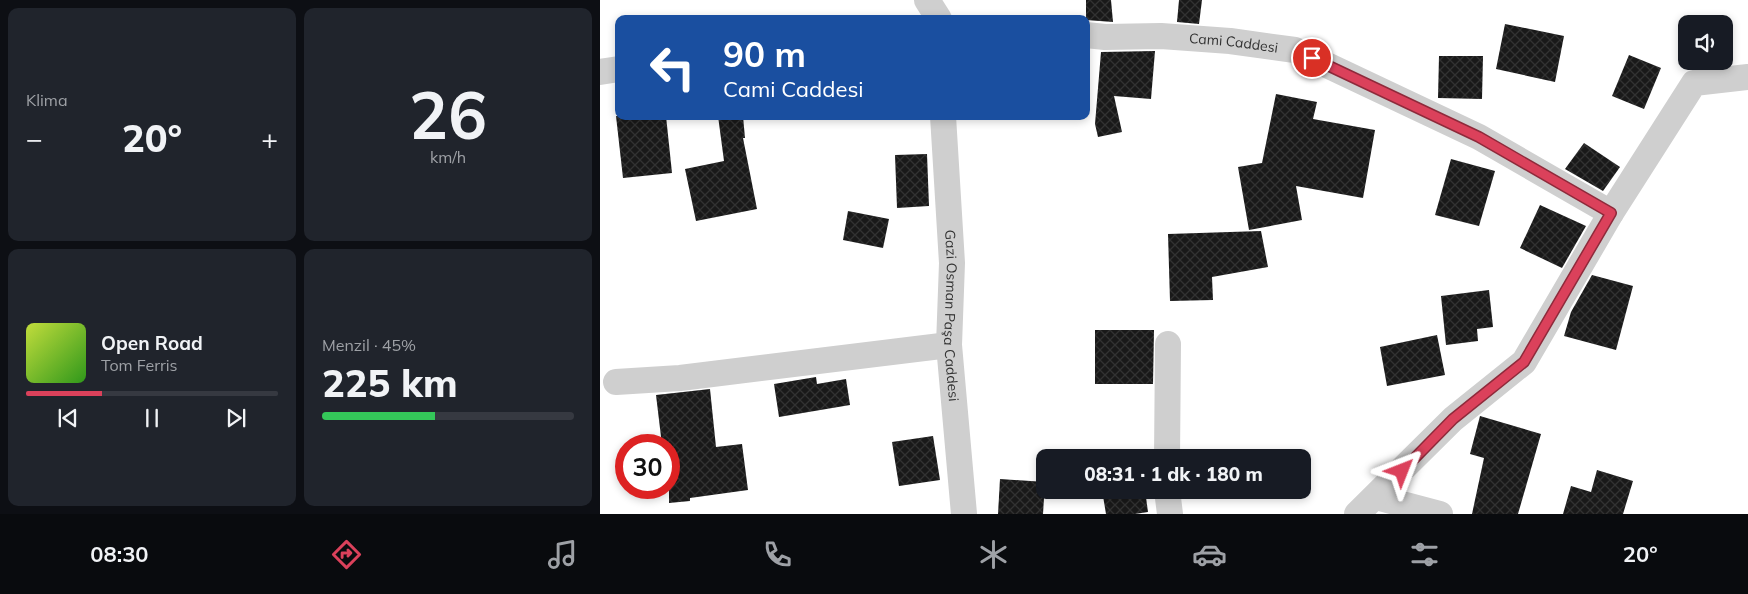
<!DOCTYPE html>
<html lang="tr">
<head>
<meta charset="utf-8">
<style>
	:root { --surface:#171b24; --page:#20242c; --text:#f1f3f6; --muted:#9ea1a6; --line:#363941; --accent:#db415b }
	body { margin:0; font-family:Mulish,sans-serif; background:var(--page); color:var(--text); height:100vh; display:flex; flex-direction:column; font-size:19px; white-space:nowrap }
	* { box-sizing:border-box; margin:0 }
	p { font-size:16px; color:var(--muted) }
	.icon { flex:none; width:28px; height:28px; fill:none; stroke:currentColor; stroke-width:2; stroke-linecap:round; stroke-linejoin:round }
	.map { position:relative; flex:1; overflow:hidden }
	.side { display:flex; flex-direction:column; gap:8px; padding:8px; background:#0d0f14; width:600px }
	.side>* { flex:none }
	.banner { position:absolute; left:15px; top:15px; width:475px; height:105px; border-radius:10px; box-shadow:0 2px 8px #0003; background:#1a4fa0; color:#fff; overflow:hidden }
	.controls { position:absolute; left:1078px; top:15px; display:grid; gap:10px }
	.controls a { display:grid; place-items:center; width:55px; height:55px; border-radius:10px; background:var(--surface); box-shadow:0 2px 8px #0003; font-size:25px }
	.speed { position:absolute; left:15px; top:434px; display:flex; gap:10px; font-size:25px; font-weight:700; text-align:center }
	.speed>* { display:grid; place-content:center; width:65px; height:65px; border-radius:50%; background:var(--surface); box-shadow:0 2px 8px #0003; line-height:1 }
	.speed .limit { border:8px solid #d22; background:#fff; color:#111 }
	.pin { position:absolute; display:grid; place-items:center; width:42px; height:42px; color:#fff; margin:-21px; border:2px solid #fff; border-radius:50%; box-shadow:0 1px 5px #0007 }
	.me { position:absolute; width:55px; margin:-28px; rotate:45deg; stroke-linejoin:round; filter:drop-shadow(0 0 4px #0008) }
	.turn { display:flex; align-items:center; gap:18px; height:105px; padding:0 25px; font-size:22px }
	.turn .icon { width:65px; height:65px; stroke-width:2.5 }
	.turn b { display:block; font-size:35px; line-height:42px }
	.big { font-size:38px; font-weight:800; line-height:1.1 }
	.side .tile { flex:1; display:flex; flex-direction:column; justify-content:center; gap:8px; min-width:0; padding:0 18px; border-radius:10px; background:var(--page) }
	.side .dial { align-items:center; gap:0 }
	.dial b { font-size:65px; line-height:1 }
	.song { display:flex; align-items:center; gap:15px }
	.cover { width:60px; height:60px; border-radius:8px; background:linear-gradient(135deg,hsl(70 70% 55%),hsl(110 70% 35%)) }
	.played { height:5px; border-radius:2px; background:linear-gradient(90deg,var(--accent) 30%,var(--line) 30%) }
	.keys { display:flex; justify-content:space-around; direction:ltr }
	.heat { display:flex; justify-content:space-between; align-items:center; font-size:28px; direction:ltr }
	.charge { height:8px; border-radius:4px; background:linear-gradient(90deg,#34c759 45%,var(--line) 0) }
	.side .tiles { flex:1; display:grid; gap:8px; grid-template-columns:repeat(2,1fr) }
	.trip { position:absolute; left:436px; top:449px; width:275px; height:50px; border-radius:10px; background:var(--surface); box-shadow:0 2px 8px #0003; font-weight:800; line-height:50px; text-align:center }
	.dock { display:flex; height:80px; justify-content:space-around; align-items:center; background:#090b0e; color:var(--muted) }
	.dock .icon { width:35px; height:35px }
	.dock .active { color:var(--accent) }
	.dock b { font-size:22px; color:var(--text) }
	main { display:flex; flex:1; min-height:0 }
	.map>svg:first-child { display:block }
	.building { fill:url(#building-cross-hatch) }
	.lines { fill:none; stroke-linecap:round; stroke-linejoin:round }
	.minor { stroke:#cfcfcf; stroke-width:26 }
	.route-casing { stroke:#8e2a3b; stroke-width:12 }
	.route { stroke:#db415b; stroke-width:9 }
	.labels { text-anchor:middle; stroke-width:5; stroke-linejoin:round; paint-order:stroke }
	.street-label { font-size:14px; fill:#323232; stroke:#fff }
</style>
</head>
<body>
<main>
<section class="side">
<div class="tiles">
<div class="tile"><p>Klima</p>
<div class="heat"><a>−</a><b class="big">20°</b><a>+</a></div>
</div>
<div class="tile dial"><b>26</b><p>km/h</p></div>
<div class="tile">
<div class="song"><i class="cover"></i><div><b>Open Road</b><p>Tom Ferris</p></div></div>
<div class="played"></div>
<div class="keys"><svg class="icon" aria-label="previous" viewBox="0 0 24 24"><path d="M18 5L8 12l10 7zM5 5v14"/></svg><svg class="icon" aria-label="pause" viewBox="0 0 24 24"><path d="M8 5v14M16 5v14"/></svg><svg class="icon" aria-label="next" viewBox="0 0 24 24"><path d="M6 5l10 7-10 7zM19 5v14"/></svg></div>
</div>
<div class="tile"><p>Menzil · 45%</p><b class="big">225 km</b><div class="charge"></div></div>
</div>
</section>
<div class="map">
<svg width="1148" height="514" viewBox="0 0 1148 514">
	<defs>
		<pattern id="building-cross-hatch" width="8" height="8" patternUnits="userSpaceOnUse" patternTransform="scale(1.25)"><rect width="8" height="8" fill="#191919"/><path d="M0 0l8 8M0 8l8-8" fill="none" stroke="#323232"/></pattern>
	</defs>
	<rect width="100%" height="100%" fill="#fff"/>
	<!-- building -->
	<g class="building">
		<polygon points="486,0 511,0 513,22 486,20"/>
		<polygon points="579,0 602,0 599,24 577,22"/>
		<polygon points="905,24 964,36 955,82 896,69"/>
		<polygon points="555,51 551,99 514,96 522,132 498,137 495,124 501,52"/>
		<polygon points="1029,55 1061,68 1044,109 1012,96"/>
		<polygon points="839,56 883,56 882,99 838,98"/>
		<polygon points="676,94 717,102 713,119 775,130 763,198 696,186 702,220 649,230 638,167 662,163"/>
		<polygon points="16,116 66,116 72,173 23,178"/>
		<polygon points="118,116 143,116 145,138 143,138 157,209 96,221 85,169 124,161"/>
		<polygon points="984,143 1020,167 1003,191 965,169"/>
		<polygon points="327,154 329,206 297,208 295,155"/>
		<polygon points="851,159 895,171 879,226 835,215"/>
		<polygon points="940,205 986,226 962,268 920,248"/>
		<polygon points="248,211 289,219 283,248 243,240"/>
		<polygon points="661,231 668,267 612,277 613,300 570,301 568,234"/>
		<polygon points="992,275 1033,286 1016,350 964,336 971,312"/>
		<polygon points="889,290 893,327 877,329 878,341 846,345 841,296"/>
		<polygon points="495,330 554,330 553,384 495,384"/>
		<polygon points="837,335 845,375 787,386 780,347"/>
		<polygon points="216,377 217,384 246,379 250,405 179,417 174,384"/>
		<polygon points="110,389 116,447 142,444 148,490 90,498 90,501 69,503 69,445 62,445 56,395"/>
		<polygon points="880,416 941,434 918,514 872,514 884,458 870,454"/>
		<polygon points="333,436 340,480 299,486 292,442"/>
		<polygon points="997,470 1033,481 1023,514 963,514 971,486 991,492"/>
		<polygon points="400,479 445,482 443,514 398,514"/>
		<polygon points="502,490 545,490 548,512 535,514 506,514"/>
	</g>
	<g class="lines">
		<!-- minor -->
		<g class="minor">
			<polyline points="327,0 339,19"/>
			<path id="s1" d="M486 35 505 37 561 36 630 41 695 50 879 137 1011 213"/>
			<polyline points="0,72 19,69"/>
			<path id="s2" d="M343 116 352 263 349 345 364 514"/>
			<polyline points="16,382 80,378 349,345"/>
			<polyline points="567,458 568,344"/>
			<polyline points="567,490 570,514"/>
			<polyline points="776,497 840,514"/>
			<polyline points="757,514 853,419 924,362 1011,213 1094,83 1148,77"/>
		</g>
	</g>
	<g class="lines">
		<!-- route casing -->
		<g class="route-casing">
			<polyline id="route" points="712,58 879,137 1011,213 924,362 853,419 802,471"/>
		</g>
		<!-- route -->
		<use href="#route" class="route"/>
	</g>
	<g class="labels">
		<!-- street labels -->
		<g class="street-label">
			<text dy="5" stroke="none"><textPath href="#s1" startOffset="148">Cami Caddesi</textPath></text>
			<text dy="5" stroke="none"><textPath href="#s2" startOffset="200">Gazi Osman Paşa Caddesi</textPath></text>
		</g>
	</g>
</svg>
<div class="controls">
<a><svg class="icon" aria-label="sound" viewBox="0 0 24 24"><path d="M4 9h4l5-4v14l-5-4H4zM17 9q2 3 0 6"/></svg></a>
</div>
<div class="speed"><div class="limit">30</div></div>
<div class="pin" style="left:712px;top:58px;background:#d93025"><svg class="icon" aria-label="arrive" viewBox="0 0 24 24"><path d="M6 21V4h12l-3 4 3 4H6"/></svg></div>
<svg class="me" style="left:802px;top:471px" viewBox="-20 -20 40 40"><path d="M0-17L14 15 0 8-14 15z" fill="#db415b" stroke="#fff" stroke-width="4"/></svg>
<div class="trip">08:31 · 1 dk · 180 m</div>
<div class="banner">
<div class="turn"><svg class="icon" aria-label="left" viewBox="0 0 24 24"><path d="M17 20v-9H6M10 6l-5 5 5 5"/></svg><div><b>90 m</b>Cami Caddesi</div></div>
</div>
</div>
</main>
<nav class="dock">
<b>08:30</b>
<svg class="icon active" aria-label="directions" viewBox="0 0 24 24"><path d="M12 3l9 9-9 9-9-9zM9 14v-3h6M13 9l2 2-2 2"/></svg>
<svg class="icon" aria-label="music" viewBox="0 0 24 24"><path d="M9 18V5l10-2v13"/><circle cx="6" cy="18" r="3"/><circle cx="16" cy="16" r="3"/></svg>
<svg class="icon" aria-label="phone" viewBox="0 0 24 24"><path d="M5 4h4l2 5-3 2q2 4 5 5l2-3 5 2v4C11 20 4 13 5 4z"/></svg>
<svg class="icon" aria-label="climate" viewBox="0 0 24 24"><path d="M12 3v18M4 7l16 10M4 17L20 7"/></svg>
<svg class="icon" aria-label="car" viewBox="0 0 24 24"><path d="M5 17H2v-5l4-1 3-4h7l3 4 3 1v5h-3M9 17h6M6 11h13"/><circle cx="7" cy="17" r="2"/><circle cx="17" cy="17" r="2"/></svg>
<svg class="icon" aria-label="filters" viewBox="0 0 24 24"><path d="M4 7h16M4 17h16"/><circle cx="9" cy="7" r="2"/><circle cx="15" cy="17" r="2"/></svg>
<b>20°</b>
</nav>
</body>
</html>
